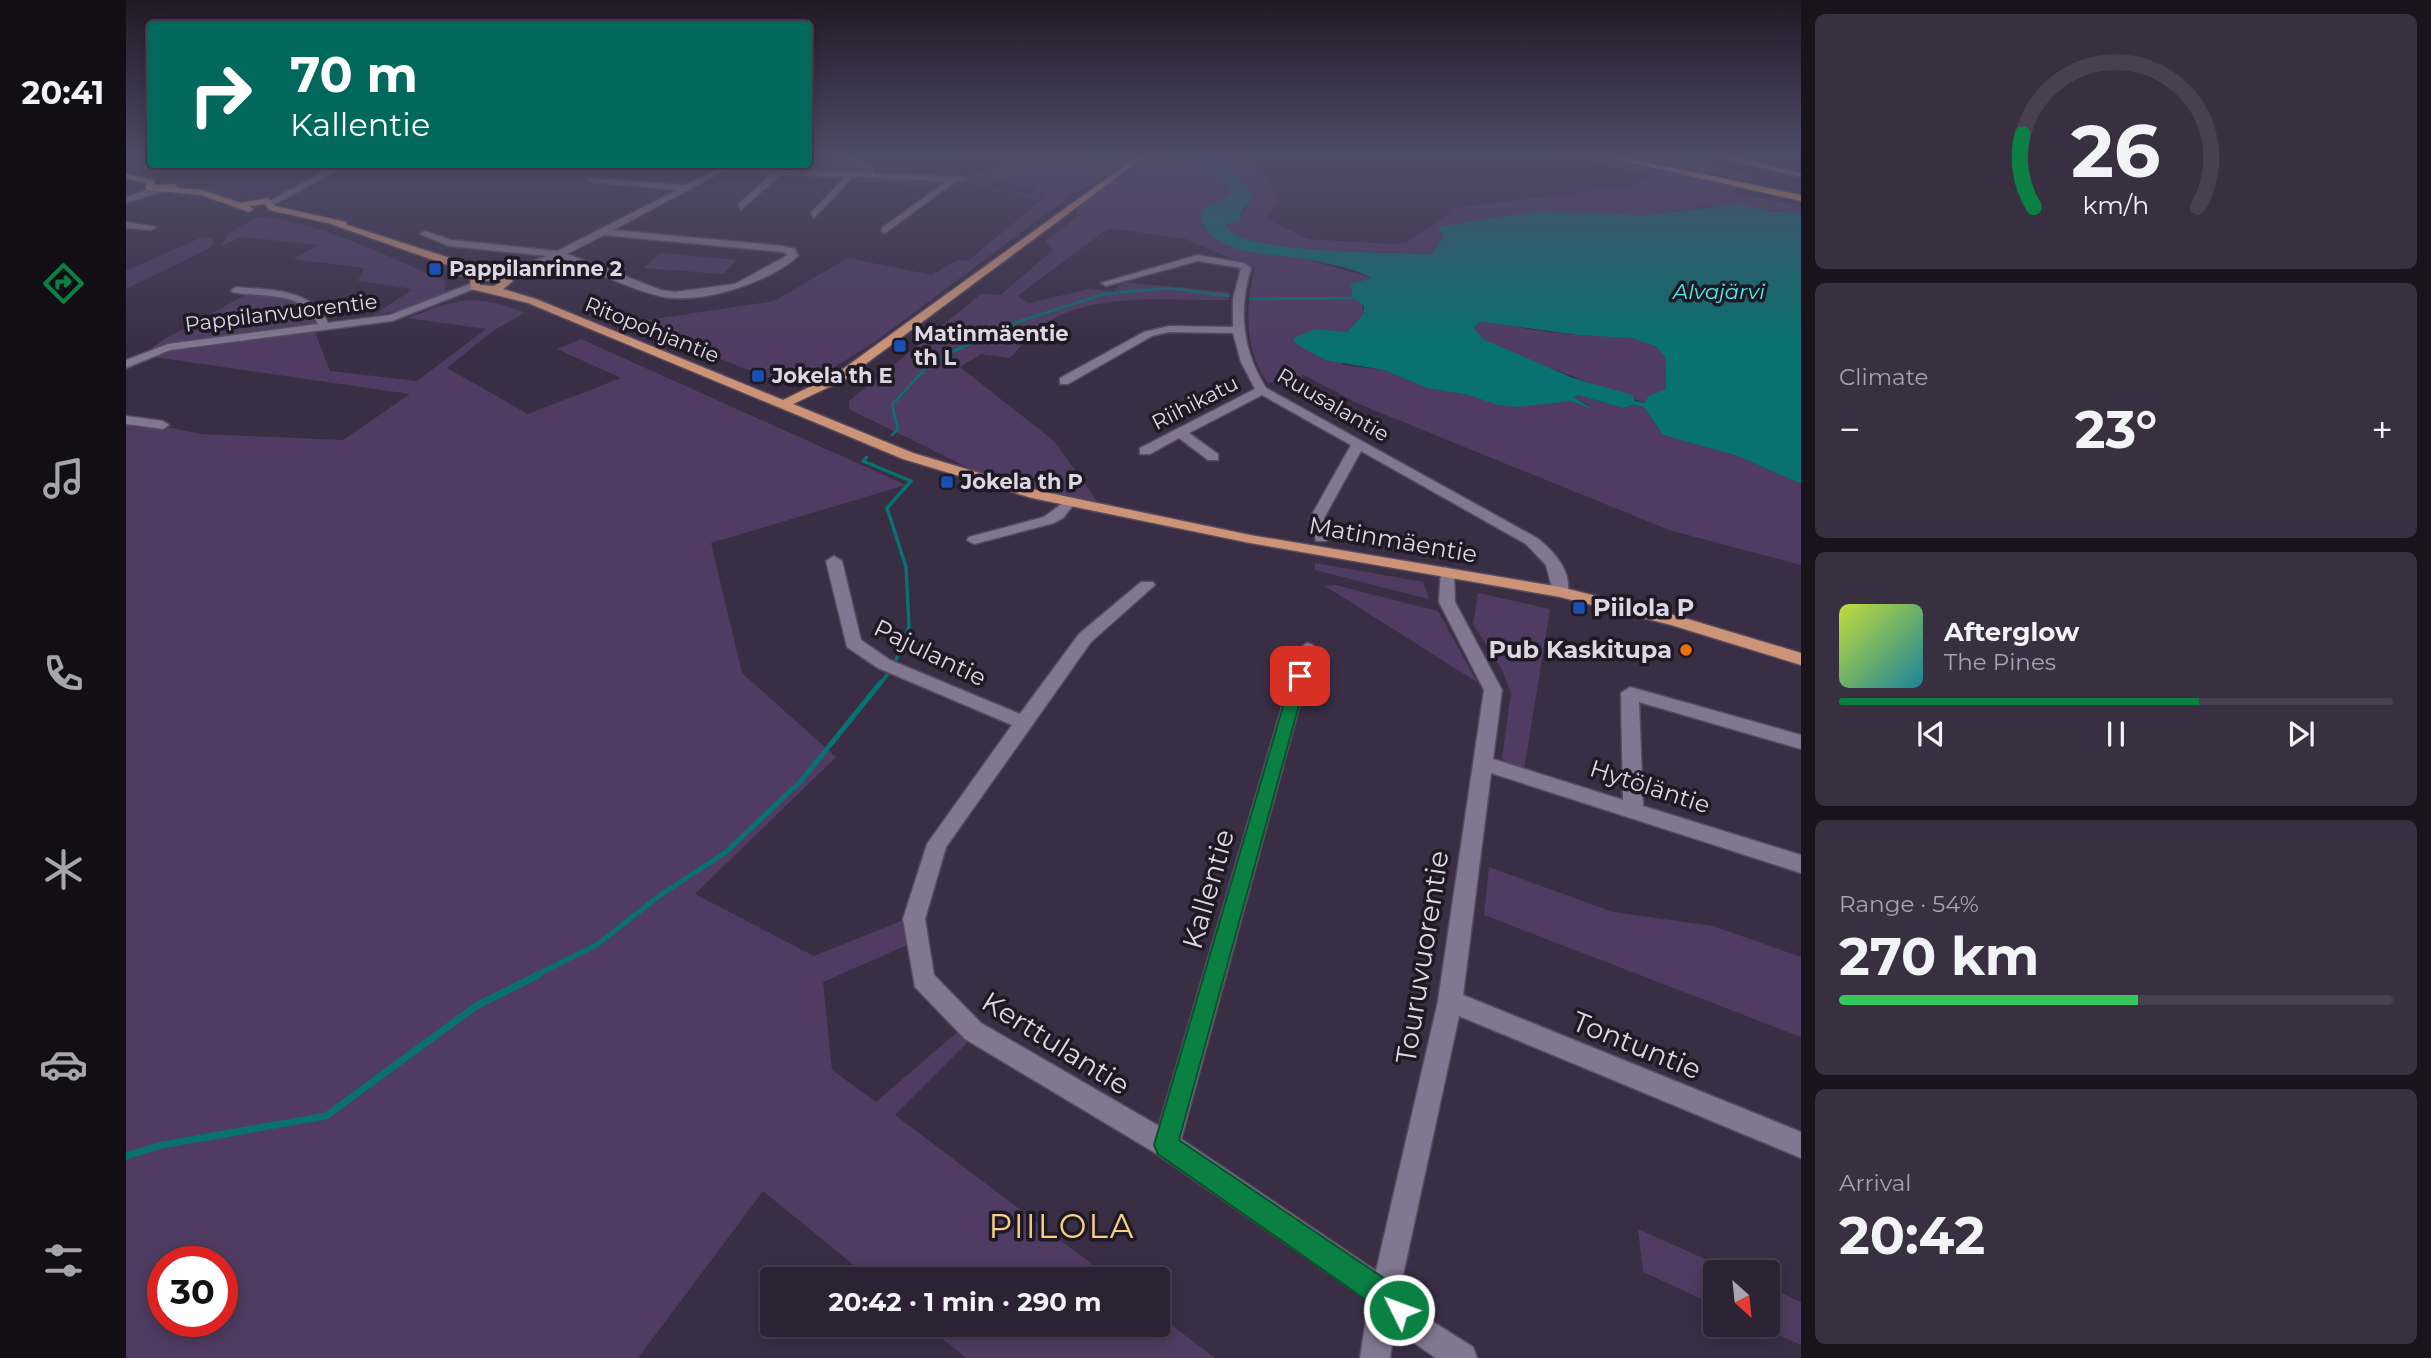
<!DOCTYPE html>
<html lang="en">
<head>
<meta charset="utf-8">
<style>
	:root { --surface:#2c2234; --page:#382f40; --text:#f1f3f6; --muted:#a6a4ac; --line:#483f4f; --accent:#0b8043 }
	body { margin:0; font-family:Montserrat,sans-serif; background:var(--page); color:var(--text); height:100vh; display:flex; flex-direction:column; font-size:26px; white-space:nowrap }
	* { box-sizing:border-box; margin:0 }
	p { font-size:23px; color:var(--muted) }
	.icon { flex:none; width:38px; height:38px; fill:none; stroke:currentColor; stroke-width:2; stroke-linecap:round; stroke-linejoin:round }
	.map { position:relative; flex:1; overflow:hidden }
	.sheet { display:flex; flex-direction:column; gap:14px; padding:14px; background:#18131d; width:630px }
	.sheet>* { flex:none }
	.banner { position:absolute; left:21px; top:21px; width:665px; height:147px; border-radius:7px; box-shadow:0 4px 18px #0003,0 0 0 2px var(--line); background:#00695c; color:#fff; overflow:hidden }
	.needle { width:46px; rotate:153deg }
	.controls { position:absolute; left:1577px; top:1260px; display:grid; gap:14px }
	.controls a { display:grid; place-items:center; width:77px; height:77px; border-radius:7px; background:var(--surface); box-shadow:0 4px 18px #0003,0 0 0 2px var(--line); font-size:35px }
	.speed { position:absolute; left:21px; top:1246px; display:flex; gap:14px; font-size:35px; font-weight:700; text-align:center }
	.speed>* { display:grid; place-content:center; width:91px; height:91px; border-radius:50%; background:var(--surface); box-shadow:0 4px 18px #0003,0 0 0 2px var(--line); line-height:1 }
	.speed .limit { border:10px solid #d22; background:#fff; color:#111 }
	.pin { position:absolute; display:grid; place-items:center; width:60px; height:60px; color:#fff; margin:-30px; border-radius:14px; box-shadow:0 4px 10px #0006 }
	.me { position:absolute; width:77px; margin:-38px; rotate:312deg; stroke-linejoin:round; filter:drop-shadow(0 0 5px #0008) }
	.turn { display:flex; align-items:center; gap:24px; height:147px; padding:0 28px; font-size:32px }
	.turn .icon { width:91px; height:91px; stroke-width:2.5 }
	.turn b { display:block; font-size:49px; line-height:60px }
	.big { font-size:52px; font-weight:700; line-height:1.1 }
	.sheet .tile { flex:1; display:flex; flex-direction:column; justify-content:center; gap:10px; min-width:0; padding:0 24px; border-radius:10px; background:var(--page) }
	.sheet .dial { align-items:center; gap:0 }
	.dial svg { height:182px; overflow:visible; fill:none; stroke:var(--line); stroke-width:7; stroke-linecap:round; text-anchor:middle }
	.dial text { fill:var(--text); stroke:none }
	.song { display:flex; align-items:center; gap:21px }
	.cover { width:84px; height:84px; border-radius:10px; background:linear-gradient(135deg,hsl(70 70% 55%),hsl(190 70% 35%)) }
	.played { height:7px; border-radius:4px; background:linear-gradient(90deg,var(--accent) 65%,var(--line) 65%) }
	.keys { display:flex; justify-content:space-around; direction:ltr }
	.heat { display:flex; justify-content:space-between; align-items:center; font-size:38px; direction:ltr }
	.charge { height:10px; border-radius:5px; background:linear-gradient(90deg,#34c759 54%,var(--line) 0) }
	.trip { position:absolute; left:634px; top:1267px; width:410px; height:70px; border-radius:7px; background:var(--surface); box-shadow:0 4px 18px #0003,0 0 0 2px var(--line); font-weight:700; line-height:70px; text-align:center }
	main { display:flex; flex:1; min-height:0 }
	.tabs { display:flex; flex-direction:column; width:126px; justify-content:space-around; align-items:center; background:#120e15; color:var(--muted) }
	.tabs .icon { width:49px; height:49px }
	.tabs .active { color:var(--accent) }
	.tabs b { font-size:32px; color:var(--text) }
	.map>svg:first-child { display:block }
	.green { fill:#503c62; fill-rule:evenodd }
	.water { fill:#087171; fill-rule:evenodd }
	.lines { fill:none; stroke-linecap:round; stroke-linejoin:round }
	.stream-far3 { stroke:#087171; stroke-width:2.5 }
	.stream-far2 { stroke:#087171; stroke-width:3.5 }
	.stream-far1 { stroke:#087171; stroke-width:5 }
	.stream { stroke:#087171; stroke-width:7 }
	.minor-casing { stroke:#564b5f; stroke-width:3 }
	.major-casing { stroke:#564b5f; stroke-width:3 }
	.highway-casing { stroke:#564b5f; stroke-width:3 }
	.minor { fill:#837690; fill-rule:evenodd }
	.major { fill:#cc9376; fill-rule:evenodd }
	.highway { fill:#fca765; fill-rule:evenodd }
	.route { fill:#0b8043; stroke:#07532c; stroke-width:2 }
	.transit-dot { fill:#1a4fb4; stroke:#1e1923; stroke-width:2.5 }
	.food-dot { fill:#e8710a; stroke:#1e1923; stroke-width:2.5 }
	.labels { text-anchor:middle; stroke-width:7; stroke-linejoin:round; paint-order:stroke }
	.far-poi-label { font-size:21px; font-weight:bold; fill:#ddd6e5; stroke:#1e1923; text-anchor:start }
	.far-water-label { font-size:21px; font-style:italic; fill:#47eff0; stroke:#1e1923 }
	.far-street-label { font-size:21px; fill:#ddd6e5; stroke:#1e1923 }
	.street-label { font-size:24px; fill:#ddd6e5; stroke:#1e1923 }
	.poi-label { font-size:24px; font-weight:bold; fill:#ddd6e5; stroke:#1e1923; text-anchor:start }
	.near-street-label { font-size:28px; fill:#ddd6e5; stroke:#1e1923 }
	.near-quarter-label { font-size:33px; letter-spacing:2px; fill:#f7cf88; stroke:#1e1923 }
</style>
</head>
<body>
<main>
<nav class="tabs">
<b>20:41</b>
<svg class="icon active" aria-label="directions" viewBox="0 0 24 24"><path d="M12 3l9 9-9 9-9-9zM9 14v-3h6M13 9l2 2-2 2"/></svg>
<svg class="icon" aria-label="music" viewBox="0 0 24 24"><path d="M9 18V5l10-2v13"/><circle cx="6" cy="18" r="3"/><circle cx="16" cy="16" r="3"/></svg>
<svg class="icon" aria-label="phone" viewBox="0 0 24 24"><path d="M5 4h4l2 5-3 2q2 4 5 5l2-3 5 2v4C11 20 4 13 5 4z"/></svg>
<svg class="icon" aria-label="climate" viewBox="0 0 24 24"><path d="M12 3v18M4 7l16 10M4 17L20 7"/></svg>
<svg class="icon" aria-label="car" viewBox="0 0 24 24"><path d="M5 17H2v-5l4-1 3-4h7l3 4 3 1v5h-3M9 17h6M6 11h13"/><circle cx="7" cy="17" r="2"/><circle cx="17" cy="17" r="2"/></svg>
<svg class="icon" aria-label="filters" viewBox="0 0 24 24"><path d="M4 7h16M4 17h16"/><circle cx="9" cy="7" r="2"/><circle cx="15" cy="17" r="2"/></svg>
</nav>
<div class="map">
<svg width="1675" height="1358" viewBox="0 0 1675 1358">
	<rect width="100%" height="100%" fill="#3a2e45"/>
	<!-- green -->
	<g class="green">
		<polygon points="0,158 24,158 24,164 71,165 45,175 0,165"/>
		<polygon points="683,158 726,158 755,175 835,178 880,165 849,158 961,158 984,162 1006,158 962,187 945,195 753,339 684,383 664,386 502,323 648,301 722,258 806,275 831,260 842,261 913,202 923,189 911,200 887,195 892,192 905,194 910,188 869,182 862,186 876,189 872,192 840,182 826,188 601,172 587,169 591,167 497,165 682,164"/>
		<path d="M1021 158C1053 158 1082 163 1105 189V195L1073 214 1077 227 1089 238 1145 255 1176 258 1247 278 1232 282 1238 313 1221 332 1209 335 1217 365 1258 370 1301 388 1343 395 1347 393 1442 399 1467 407 1448 397 1452 395 1497 408 1505 405 1518 407 1537 435 1612 456 1675 484V565L1543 530 1233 404 1178 375 1142 383C1118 352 1119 305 1129 269L1060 239 983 228 891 296 903 303 963 289 987 292 997 282 1103 292V300C1043 301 966 290 914 327 903 334 894 348 884 358L855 354 834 367 928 441 971 501 914 491 849 471 723 409V401L855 294 874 295 927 250 919 242 951 217 950 208 977 188 1008 170Z"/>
		<path d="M1082 158H1122L1145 183 1152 199 1139 218 1182 239 1264 244 1280 243 1324 213 1320 209 1505 186 1528 175 1447 158H1476L1611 187 1605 192 1675 207V213L1585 206 1519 215 1312 228 1318 237 1306 254C1274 251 1106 256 1100 223L1113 221C1116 212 1125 206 1126 197 1129 177 1097 165 1082 158Z"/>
		<polygon points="1517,158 1548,158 1631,176 1623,181"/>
		<path d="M130 217C192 220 263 258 320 281L319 293 276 310 248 315 287 289 232 281 238 268 167 259 193 245 116 237 95 246 102 234Z"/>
		<polygon points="76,237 85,238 88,243 82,249 0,289 0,271"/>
		<polygon points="535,253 610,260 597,274 517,268"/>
		<path d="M119 295C153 296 167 295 192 321L186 325 204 371 291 381 360 329 282 318C333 299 348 292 399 313L368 330 321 368 402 414 495 378 431 349 455 339 780 485 585 543 616 673 710 757 569 894 688 956 783 918 788 942 697 982 706 1070 750 1102 835 1029 846 1038 769 1115 986 1279H745L637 1191 512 1358H0V419L75 434 217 440 284 394 21 356 27 347 37 340ZM37 1262H96V1321H37Z"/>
		<path d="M1361 322C1391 327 1423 333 1453 335 1481 337 1521 330 1539 357L1540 389 1522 396 1519 403 1362 345 1348 329 1352 323Z"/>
		<polygon points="1189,563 1297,582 1303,599 1189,570"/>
		<polygon points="1209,585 1312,611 1351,682 1199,586"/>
		<polygon points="1352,593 1424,609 1398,770 1387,767 1376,758 1385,693 1376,670 1347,624"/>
		<polygon points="1363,867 1487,912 1587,926 1675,957 1675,1037 1358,915"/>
		<polygon points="1512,1229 1608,1272 1589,1272 1589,1305 1517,1272"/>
		<polygon points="1642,1287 1675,1302 1675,1345 1631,1325 1642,1325"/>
		<polygon points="1031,1314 1089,1358 840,1358 800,1325 1031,1325"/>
	</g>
	<!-- water -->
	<path class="water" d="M1051 158C1060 158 1070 156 1080 158 1099 160 1127 180 1126 200L1117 209 1113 221 1100 224C1107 255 1274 252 1306 254L1318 237 1311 227 1412 211 1519 215 1613 204 1643 211 1675 213V484L1612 456 1537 435 1518 407 1506 405 1497 408 1452 395 1448 397 1468 410 1445 401 1391 407 1372 405 1343 395 1301 388 1258 370 1199 360 1170 344 1167 338 1189 329 1221 332 1238 313V306L1227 298 1224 284 1246 278C1229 268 1193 261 1173 258 1142 254 1075 254 1074 211L1104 195 1105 189 1088 173ZM1357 322 1452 335 1506 338 1529 346 1539 357 1540 389 1522 396 1519 403 1509 401 1506 395 1447 378 1357 339 1348 328 1352 323Z"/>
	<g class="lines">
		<!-- stream-far3 -->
		<g class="stream-far3">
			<polyline points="1124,299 1227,298"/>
			<polyline points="766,435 772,429 766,405 806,361 891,322 978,294 1042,288 1103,296"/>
			<polyline points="738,460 741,457"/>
		</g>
		<!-- stream-far2 -->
		<g class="stream-far2">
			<polyline points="740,458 737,461 785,481 761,508 780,567 783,626 770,660"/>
			<polyline points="754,684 761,675"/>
		</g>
		<!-- stream-far1 -->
		<polyline class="stream-far1" points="408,976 472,944 533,896 600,852 675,781 755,682"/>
		<!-- stream -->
		<polyline class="stream" points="0,1156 36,1145 200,1116 350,1006 412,975"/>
		<!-- minor casing -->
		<g class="minor-casing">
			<g id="minor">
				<path d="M720 158H729L747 167V173L835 177 839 179 830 181 759 233 756 232V228L821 181 727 177 688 218 685 213 719 177 654 175 615 210 612 205 645 174 596 172 487 230 657 246 669 249 672 256C642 284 569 307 529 295 497 286 465 270 433 257L404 271 369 279V275L421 256 323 246 294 234 299 231 325 240 431 251 551 190 465 182 462 178 559 185 595 168 739 173 740 170ZM478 235 657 252 662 255 609 284 549 292 535 290 441 254Z"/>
				<polygon points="212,164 223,164 147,205 140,203"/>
				<polygon points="387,164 430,164 430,165 426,167"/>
				<polygon points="34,186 37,191 0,203 0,197"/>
				<polygon points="0,222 30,227 25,230 0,228"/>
				<path d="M1072 255 1118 263 1125 268C1112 310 1116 350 1140 388L1411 538C1427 550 1449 574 1440 596H1428L1420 565 1400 544 1235 451 1198 518 1202 538 1200 541H1190L1184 518 1225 445 1136 395 1063 433 1092 454V460H1082L1053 438 1024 454H1014V448L1129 389 1115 362 1107 333 1043 332 1026 336 942 384H934V378L1018 332 1043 326 1107 327V299L1115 268 1072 261 980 286 975 283Z"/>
				<path d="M349 282 353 283V287L266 321 44 350 0 368V360L42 344 192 324C177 290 136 298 106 292L105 290 110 287C143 290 186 288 202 323L264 315Z"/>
				<polygon points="0,416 37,421 43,425 37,429 0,424"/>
				<polygon points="942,499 949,503 937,518 928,523 848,544 841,540 843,537 918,517"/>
				<polygon points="708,556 716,561 735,640 764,660 894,714 953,634 1015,582 1027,582 1029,585 965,642 820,847 799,919 808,975 855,1023 1033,1126 1173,649 1181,643 1187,645 1189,649 1055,1139 1250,1271 1312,1001 1358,690 1313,602 1315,569 1320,567 1328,572 1329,602 1376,690 1367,759 1497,800 1495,693 1504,687 1675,735 1675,749 1513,702 1517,806 1675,855 1675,873 1365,773 1337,995 1675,1132 1675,1158 1333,1016 1274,1289 1298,1316 1347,1347 1351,1358 1310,1358 1278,1336 1269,1326 1264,1358 1234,1358 1243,1301 1031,1154 839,1039 789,987 777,919 801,844 886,725 752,668 721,647 700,561"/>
			</g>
		</g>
		<!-- major casing -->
		<g class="major-casing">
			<g id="major">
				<path d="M1009 158H1017L718 380 667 404 787 453 914 491 1124 535 1434 587 1555 617 1675 653V665L1545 625 1434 597 1124 543 906 498 777 459 402 303 345 289 344 280 328 272 330 268 202 223 143 210 139 204 123 206 127 209 123 212 75 195 20 190V183L0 178V174L28 180V185L48 184 52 188 76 190 115 203 142 198 149 206 220 222 221 225 377 275 387 281 377 289 410 299 657 400 710 374ZM372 280 376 282 367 286 354 285V281Z"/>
				<polygon points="1597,158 1609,158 1675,173 1675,177"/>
			</g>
		</g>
		<!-- highway casing -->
		<g class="highway-casing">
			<polygon id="highway" points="1484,158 1500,158 1675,195 1675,201"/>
		</g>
		<!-- minor -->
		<use href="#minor" class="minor"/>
		<!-- major -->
		<use href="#major" class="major"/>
		<!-- highway -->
		<use href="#highway" class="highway"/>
	</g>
	<!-- sky -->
	<linearGradient id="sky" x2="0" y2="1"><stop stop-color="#201926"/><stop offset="0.45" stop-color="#4f4c68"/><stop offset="1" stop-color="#4f4c68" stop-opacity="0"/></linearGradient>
	<rect width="1675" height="348" fill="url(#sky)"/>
	<!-- route -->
	<polygon class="route" points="1174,670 1181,676 1053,1140 1268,1285 1283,1301 1287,1310 1283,1320 1273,1323 1032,1154 1028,1145 1166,676"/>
	<!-- markers -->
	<g class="transit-dot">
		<rect x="302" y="262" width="14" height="14" rx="3.5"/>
		<rect x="767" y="339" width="14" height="14" rx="3.5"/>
		<rect x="625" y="369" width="14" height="14" rx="3.5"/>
		<rect x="814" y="475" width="14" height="14" rx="3.5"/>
		<rect x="1446" y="601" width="14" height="14" rx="3.5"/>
	</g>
	<circle class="food-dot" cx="1560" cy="650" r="7"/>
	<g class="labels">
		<!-- far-poi labels -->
		<g class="far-poi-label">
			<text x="323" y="276">Pappilanrinne 2</text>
			<text x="788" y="341">Matinmäentie<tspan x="788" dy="24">th L</tspan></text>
			<text x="646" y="383">Jokela th E</text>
			<text x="835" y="489">Jokela th P</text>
		</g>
		<!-- far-water labels -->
		<g class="far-water-label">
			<text x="1593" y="299">Alvajärvi</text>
		</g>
		<!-- far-street labels -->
		<g class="far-street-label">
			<text transform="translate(155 313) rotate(-7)" y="7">Pappilanvuorentie</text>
			<text transform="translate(526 330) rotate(22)" y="7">Ritopohjantie</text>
			<text transform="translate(1069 403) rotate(-27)" y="7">Riihikatu</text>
			<text transform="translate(1207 405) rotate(30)" y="7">Ruusalantie</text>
		</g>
		<!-- street labels -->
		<g class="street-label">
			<text transform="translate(1267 540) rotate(10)" y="8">Matinmäentie</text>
			<text transform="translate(804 653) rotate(26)" y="8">Pajulantie</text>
			<text transform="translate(1524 787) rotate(18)" y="8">Hytöläntie</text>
		</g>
		<!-- poi labels -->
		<g class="poi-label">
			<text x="1467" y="616">Piilola P</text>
			<text x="1546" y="658" text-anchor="end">Pub Kaskitupa</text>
		</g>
		<!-- near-street labels -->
		<g class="near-street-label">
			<text transform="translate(1082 889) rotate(-74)" y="10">Kallentie</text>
			<text transform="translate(1296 957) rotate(-81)" y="10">Touruvuorentie</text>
			<text transform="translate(930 1043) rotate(32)" y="10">Kerttulantie</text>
			<text transform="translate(1511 1045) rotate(22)" y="10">Tontuntie</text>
		</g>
		<!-- near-quarter labels -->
		<g class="near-quarter-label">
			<text x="936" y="1238">PIILOLA</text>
		</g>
	</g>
</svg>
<div class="controls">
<a><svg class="needle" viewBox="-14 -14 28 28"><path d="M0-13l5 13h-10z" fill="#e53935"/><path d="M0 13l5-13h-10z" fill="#a6a4ac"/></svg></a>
</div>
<div class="speed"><div class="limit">30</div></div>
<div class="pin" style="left:1174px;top:676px;background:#d93025"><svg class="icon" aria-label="arrive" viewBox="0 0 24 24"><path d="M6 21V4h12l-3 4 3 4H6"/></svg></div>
<svg class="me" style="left:1273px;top:1310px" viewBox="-20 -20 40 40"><circle r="17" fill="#0b8043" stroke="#fff" stroke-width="3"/><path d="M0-11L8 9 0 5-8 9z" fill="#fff"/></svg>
<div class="trip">20:42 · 1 min · 290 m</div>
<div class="banner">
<div class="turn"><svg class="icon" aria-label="right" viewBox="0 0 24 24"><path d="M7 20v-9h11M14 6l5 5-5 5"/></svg><div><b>70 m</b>Kallentie</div></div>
</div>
</div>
<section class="sheet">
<div class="tile dial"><svg viewBox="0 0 100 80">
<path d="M14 69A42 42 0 1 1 86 69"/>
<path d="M14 69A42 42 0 0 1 9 37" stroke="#0b8043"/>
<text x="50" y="56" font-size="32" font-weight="700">26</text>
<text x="50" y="72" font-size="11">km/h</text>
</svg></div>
<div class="tile"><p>Climate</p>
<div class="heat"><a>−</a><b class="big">23°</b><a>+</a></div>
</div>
<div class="tile">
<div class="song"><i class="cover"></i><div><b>Afterglow</b><p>The Pines</p></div></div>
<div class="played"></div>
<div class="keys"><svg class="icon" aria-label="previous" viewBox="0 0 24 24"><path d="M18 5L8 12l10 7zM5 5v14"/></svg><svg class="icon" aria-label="pause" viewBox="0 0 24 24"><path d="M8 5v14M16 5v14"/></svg><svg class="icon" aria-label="next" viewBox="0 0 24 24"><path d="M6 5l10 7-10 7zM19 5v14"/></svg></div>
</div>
<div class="tile"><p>Range · 54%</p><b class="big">270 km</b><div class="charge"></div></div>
<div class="tile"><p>Arrival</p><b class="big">20:42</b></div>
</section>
</main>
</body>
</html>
